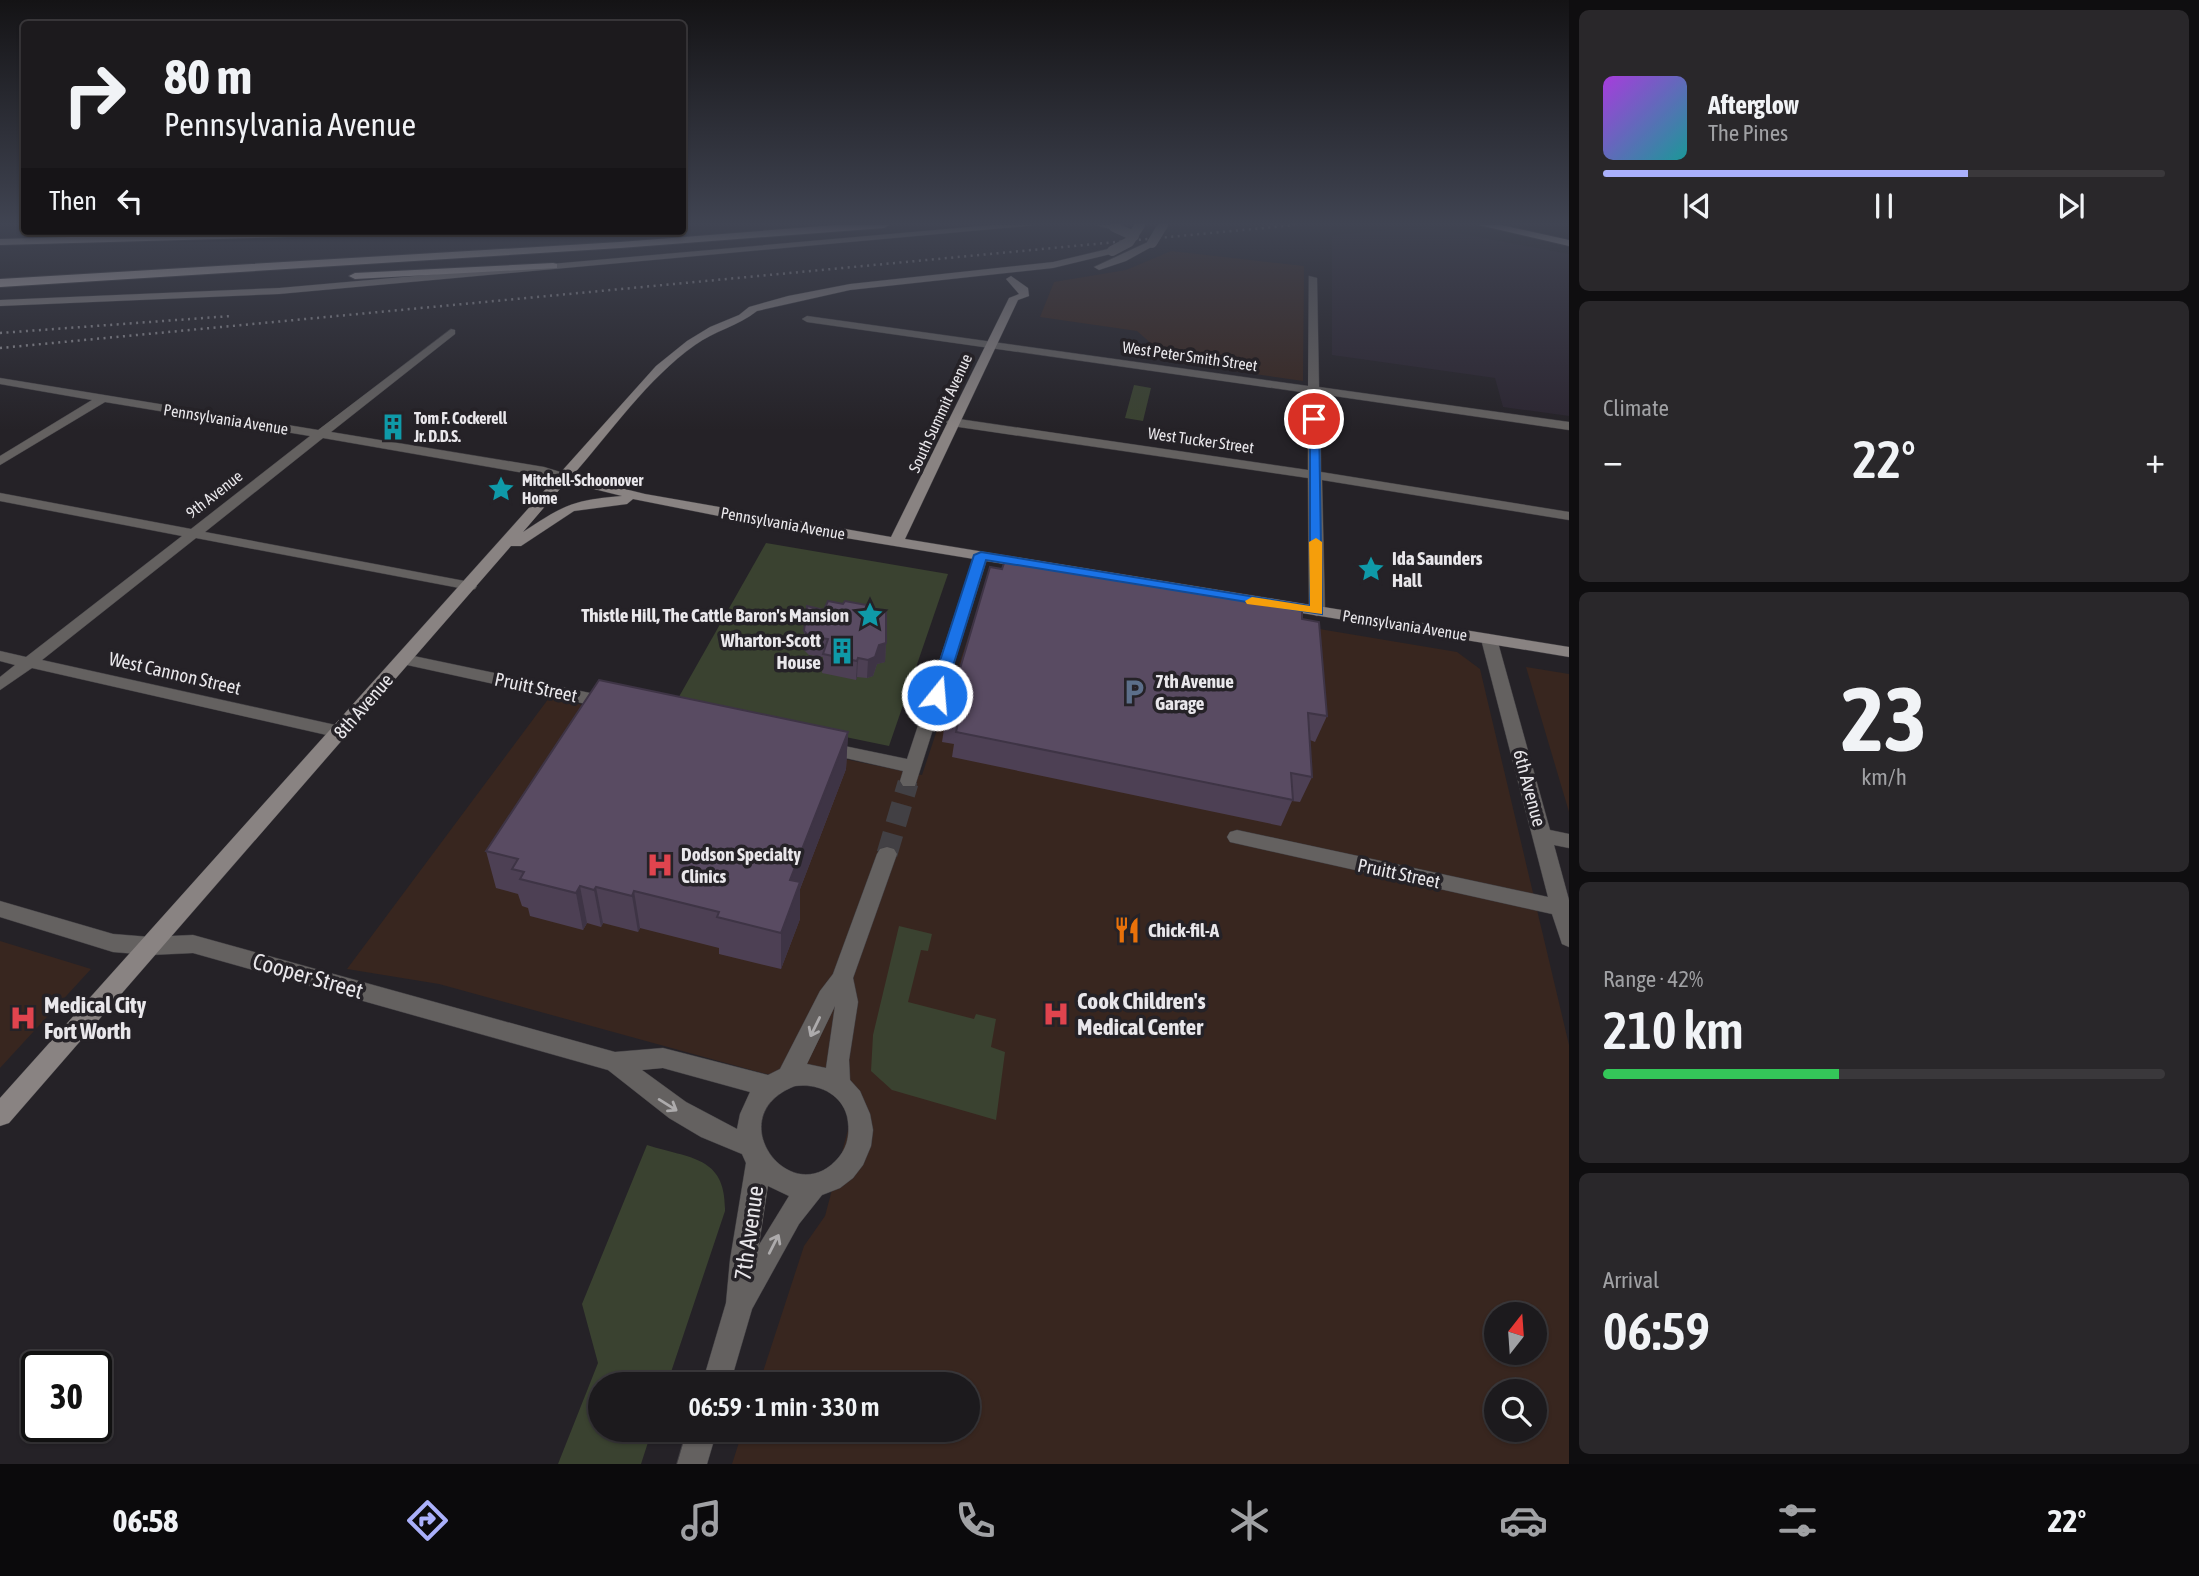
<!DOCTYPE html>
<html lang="en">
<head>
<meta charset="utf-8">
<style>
	:root { --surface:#1c1a1d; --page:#29272a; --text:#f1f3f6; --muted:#a0a1a4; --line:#3a383b; --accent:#aab0fb }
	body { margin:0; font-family:"Asap Condensed",sans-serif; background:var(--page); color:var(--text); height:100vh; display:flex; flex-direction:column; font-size:26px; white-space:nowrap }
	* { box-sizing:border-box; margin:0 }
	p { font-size:23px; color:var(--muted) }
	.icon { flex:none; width:38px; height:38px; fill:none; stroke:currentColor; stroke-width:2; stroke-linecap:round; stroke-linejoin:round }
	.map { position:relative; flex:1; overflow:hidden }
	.drawer { display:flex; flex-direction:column; gap:10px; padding:10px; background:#0f0e10; width:630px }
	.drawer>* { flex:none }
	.hud { position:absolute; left:21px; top:21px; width:665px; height:214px; border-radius:7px; box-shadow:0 2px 5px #0004,0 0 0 2px var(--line); background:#1c1a1d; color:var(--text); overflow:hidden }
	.needle { width:46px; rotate:17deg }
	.tools { position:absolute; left:1484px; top:1302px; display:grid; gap:14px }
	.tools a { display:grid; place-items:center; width:63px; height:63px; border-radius:50%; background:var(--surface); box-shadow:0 2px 5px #0004,0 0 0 2px var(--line); font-size:35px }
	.speed { position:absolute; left:21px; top:1351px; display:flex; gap:14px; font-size:35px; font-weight:700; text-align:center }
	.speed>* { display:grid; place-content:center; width:91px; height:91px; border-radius:50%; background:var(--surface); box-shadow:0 2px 5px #0004,0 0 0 2px var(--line); line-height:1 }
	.speed .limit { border:4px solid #111; border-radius:10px; background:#fff; color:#111 }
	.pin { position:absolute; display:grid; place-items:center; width:60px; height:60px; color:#fff; margin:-30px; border:4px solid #fff; border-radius:50%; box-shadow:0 2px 7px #0007 }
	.me { position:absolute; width:77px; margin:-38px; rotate:17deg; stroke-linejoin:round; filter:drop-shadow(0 0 5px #0008) }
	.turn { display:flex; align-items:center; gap:24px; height:147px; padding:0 28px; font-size:32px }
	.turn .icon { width:91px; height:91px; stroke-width:2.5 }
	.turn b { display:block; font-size:49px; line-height:60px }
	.then { display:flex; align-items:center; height:66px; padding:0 28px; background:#0003; gap:14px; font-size:26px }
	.big { font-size:52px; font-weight:600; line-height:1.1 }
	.drawer .widget { flex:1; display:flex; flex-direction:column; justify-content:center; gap:10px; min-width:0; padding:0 24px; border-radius:10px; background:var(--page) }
	.drawer .dial { align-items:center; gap:0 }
	.dial b { font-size:91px; line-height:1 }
	.song { display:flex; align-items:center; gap:21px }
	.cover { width:84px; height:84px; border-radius:10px; background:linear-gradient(135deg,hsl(280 70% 55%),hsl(180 70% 35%)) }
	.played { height:7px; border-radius:4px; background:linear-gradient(90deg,var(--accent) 65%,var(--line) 65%) }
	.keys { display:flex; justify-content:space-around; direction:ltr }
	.heat { display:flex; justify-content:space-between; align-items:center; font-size:38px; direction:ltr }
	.charge { height:10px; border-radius:5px; background:linear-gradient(90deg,#34c759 42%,var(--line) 0) }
	.trip { position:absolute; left:588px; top:1372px; width:392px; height:70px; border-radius:35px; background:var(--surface); box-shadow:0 2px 5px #0004,0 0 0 2px var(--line); font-weight:600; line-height:70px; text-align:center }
	.tabs { display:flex; height:112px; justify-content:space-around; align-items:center; background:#0b0a0c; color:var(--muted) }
	.tabs .icon { width:49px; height:49px }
	.tabs .on { color:var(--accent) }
	.tabs b { font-size:32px; color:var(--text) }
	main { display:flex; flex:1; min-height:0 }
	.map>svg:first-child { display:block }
	.built { fill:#2c2631 }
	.medical { fill:#38261f; fill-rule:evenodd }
	.green { fill:#3a4230 }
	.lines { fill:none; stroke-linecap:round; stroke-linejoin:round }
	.street-tunnel-far1 { stroke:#424044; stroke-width:17; stroke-dasharray:17 8; stroke-linecap:butt }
	.street-tunnel { stroke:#424044; stroke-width:21; stroke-dasharray:21 10; stroke-linecap:butt }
	.street-casing { stroke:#403e42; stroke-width:1 }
	.secondary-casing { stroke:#403e42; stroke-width:1 }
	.highway-casing { stroke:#403e42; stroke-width:2 }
	.street { fill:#646160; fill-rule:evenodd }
	.secondary { fill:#898382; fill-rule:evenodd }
	.highway { fill:#c0b7b5; fill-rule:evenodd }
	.rail { stroke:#939195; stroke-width:2.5; stroke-dasharray:2 4.5; stroke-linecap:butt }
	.secondary-bridge-casing { stroke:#403e42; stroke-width:10; stroke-linecap:butt }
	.secondary-bridge { stroke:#898382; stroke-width:10 }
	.wall { fill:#4d4054 }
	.shaded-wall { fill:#3e3445 }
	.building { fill:#594b62; stroke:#3e3445; stroke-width:2 }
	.oneway { stroke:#adabac }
	.route { fill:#1a73e8; stroke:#114b97; stroke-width:2 }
	.slow { fill:#f59e0b }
	.labels { text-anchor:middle; stroke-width:7; stroke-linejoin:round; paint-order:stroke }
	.far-street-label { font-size:16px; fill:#e9e7eb; stroke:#252227 }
	.far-poi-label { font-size:16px; font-weight:bold; fill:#e9e7eb; stroke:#252227; text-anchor:start }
	.poi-label { font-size:19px; font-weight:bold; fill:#e9e7eb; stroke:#252227; text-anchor:start }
	.street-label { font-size:19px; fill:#e9e7eb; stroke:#252227 }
	.near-street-label { font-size:23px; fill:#e9e7eb; stroke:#252227 }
	.near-poi-label { font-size:23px; font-weight:bold; fill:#e9e7eb; stroke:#252227; text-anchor:start }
</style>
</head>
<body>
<main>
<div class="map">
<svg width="1569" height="1464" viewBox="0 0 1569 1464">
	<rect width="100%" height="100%" fill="#252227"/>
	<!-- built -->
	<polygon class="built" points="1426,227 1569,254 1569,416 1503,407 1495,378 1332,355 1332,235"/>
	<!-- medical -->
	<g class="medical">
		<polygon points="1171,251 1304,266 1303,381 1172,362 1137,331 1040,317 1054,282 1126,270"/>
		<path d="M989 574 1457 652 1480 669 1569 1045V1464H732L743 1430H968V1384H759L804 1246 825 1216 857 1096 755 1071 439 984 347 969 549 698 922 775ZM1496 1314H1535V1353H1496ZM1496 1391H1535V1430H1496Z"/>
		<polygon points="1526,667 1569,674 1569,812"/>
		<polygon points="0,941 91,969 0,1068"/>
	</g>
	<!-- green -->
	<g class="green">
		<polygon points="1134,385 1151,388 1143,421 1125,418"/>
		<polygon points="766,543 948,574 889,746 676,702"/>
		<polygon points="899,926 932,934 928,951 921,950 908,1002 974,1019 976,1014 996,1019 991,1047 1005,1052 996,1120 892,1090 871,1071 873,1035"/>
		<path d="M647 1145C691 1159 726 1156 725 1211L667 1384H600V1430H652L641 1464H558L598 1363 582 1304Z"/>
	</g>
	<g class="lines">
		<!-- street-tunnel-far1 -->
		<polyline class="street-tunnel-far1" points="908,785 909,781"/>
		<!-- street-tunnel -->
		<polyline class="street-tunnel" points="887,854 908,783"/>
		<!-- street casing -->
		<g class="street-casing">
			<g id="street">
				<polygon points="1309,276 1317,278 1319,387 1569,422 1569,430 1320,394 1321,472 1569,512 1569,520 1322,480 1325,611 1317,616 1312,614 1309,611 1308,478 952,426 946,422 952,418 1308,470 1308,393 807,322 802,319 807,316 1308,386"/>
				<polygon points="451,329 455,330 455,334 331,432 544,467 570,475 570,481 323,438 205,532 470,582 477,586 475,589 470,590 196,538 42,660 340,726 346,728 349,732 346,736 340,738 32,668 0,690 0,677 15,665 0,661 0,651 26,657 182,536 0,501 0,493 191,529 310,436 105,402 0,465 0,456 92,400 0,384 0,378 318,430"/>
				<polygon points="981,552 988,556 915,786 903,786 900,781 903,771 819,752 816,748 819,744 825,742 907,759 974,556"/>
				<polygon points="1489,634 1497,639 1550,830 1569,834 1569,848 1554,845 1569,900 1569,947 1562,944 1552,914 1230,842 1227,837 1230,832 1237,830 1548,897 1481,639"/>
				<polygon points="404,654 609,697 618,703 609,709 398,663 396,659 398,655"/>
				<path d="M887 847 894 849 897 854 853 978 858 1002 849 1060 850 1080 860 1091 870 1114 873 1130 871 1146 863 1165 853 1178 840 1188 822 1195 799 1224 752 1309 730 1384H702L726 1303 730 1260 746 1163 742 1154 701 1137 669 1118 608 1070 193 953 150 955 113 952 0 917V901L113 934 150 937 193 935 615 1052 663 1048 768 1075 780 1069 820 991 833 974 877 854 880 849ZM835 1006 826 1068 807 1064ZM663 1068 750 1092 740 1114 737 1129 686 1102 642 1070ZM795 1086C817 1083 841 1093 847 1116 850 1130 849 1145 839 1157 792 1214 717 1116 795 1086ZM768 1186 789 1196 759 1245Z"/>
				<polygon points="687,1430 717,1430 707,1464 677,1464"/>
			</g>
		</g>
		<!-- secondary casing -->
		<g class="secondary-casing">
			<g id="secondary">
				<polygon points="992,225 1037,225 279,294 0,306 0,300 279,288"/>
				<polygon points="1096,225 1117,225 1118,227 1114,230"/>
				<polygon points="1152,240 1155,241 1155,245 1126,261 1099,270 1094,267"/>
				<path d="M1112 248 1117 251 1115 253 1053 268 850 290 757 311C738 326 714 331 695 345 647 379 611 432 572 476L645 494 891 537 1009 298 1019 294 1006 279 1011 276 1028 288 1029 296 1018 300 905 539 1569 647V657L749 522 633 499 627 504 574 511 521 546H511L9 1123 0 1126V1098L656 366 687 341 710 327 739 315 749 307 788 296 850 284 1053 262ZM566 482 622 496C573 500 564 505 523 532Z"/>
			</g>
		</g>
		<!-- highway casing -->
		<g class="highway-casing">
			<g id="highway">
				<polygon points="836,225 889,225 884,228 620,248 0,287 0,279 620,242"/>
				<polygon points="1479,225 1501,225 1569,240 1569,246"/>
				<polygon points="282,231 404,231 399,234 0,245 0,239"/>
				<polygon points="553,263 557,264 557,268 355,279 349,276 355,273"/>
			</g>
		</g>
		<!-- street -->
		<use href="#street" class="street"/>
		<!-- secondary -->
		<use href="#secondary" class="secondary"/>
		<!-- highway -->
		<use href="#highway" class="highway"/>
		<!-- rail -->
		<g class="rail">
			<polyline points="0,333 231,316"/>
			<polyline points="0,348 1295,225"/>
		</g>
		<!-- secondary-bridge casing -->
		<g class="secondary-bridge-casing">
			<g id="secondary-bridge">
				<polyline points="1114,227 1134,236"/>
				<polyline points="1152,243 1163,225"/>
				<polyline points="1112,251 1129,242 1140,225"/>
			</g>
		</g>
		<!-- secondary-bridge -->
		<use href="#secondary-bridge" class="secondary-bridge"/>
	</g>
	<!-- wall -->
	<g class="wall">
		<polygon points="843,604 872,606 872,609 886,643 885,662 877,664 873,676 867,678 857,677 856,680 822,673 823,657 809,655 804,650 804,631 824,610"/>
		<polygon points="1302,619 1327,716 1315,742 1310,740 1312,777 1300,802 1292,801 1281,826 952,757 954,744 942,742 946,716"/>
		<polygon points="848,732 846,769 800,889 800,919 781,969 719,954 719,948 640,928 638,932 603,923 601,927 587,923 583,930 530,916 528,908 522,906 518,894 496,888 486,851"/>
	</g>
	<!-- shaded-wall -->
	<g class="shaded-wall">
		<polygon points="886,643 885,662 877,664 873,676 867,678 868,660 879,645"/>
		<polygon points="858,658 857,677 856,680 857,661"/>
		<polygon points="848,732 846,769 800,889 800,919 781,969 781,933 790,880"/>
		<polygon points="580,886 587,923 583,930 576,893"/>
		<polygon points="596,887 603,923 601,927 594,890"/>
		<polygon points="634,891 640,928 638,932 632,896"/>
	</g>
	<!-- building -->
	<g class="building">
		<polygon points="1005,560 1302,609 1302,619 1319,622 1327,716 1308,713 1312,777 1291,773 1293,800 956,732 959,719 946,716 990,567 1002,569"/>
		<polygon points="828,601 843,604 845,601 872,606 871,609 886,612 886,643 879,645 875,657 868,660 858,658 857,661 823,654 828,639 809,636 804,631 807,606 824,610"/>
		<polygon points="599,680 848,732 790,880 800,882 781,933 717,917 719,912 634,891 632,896 596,887 594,890 580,886 576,893 520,879 524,872 512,869 518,859 486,851"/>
	</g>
	<!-- one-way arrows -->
	<defs><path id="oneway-shaft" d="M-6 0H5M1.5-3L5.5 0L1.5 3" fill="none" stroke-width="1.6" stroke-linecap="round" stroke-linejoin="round" transform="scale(1.75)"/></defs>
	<g class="oneway">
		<use href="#oneway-shaft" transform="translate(815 1027) rotate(116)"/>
		<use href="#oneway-shaft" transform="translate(668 1105) rotate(32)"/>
		<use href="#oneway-shaft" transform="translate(774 1244) rotate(-63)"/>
	</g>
	<!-- sky -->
	<linearGradient id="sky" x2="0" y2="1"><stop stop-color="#141315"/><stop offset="0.52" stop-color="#404452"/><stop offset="1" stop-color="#404452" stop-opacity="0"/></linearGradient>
	<rect width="1569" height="430" fill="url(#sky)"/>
	<!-- route -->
	<polygon class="route" points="1310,417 1319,419 1322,614 986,560 944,695 942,698 931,698 929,695 974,555 981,552 1310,606"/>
	<!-- slow -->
	<polygon class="slow" points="1316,538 1322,542 1322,614 1247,604 1245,601 1252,597 1310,606 1309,542"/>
	<!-- icons -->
	<defs>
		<g id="building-bare" transform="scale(2.1)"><path d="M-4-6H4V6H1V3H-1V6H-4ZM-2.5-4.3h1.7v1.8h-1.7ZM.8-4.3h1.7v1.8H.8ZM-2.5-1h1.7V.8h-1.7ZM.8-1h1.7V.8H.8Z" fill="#0f9aa8" stroke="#252227" stroke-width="2.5" paint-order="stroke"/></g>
		<g id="sight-bare" transform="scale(2.1)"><path d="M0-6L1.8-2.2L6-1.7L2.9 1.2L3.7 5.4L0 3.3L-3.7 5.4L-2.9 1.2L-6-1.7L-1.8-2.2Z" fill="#0f9aa8" stroke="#252227" stroke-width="2.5" paint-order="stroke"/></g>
		<g id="parking-bare" transform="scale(2.1)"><path d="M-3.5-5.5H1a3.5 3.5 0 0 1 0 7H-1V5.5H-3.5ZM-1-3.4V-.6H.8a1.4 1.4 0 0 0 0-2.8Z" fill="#5c6f8a" stroke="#252227" stroke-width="2.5" paint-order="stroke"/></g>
		<g id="hospital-bare" transform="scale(2.1)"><path d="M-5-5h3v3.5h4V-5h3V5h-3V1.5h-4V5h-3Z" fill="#e0444e" stroke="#252227" stroke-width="2.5" paint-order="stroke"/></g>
		<g id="restaurant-bare" transform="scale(2.1)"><path d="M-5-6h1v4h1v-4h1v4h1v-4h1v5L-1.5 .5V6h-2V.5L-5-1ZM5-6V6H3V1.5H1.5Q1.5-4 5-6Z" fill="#e8710a" stroke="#252227" stroke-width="2.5" paint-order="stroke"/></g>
	</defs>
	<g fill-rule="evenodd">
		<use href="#building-bare" x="393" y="427"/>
		<use href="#sight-bare" x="501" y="489"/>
		<use href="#sight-bare" x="1371" y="569"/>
		<use href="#sight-bare" x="870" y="615"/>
		<use href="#building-bare" x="842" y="651"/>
		<use href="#parking-bare" x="1134" y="692"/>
		<use href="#hospital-bare" x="660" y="865"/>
		<use href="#restaurant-bare" x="1127" y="930"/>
		<use href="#hospital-bare" x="1056" y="1014"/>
		<use href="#hospital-bare" x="23" y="1018"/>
	</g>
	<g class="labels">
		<!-- far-street labels -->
		<g class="far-street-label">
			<text transform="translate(1190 356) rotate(8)" y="6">West Peter Smith Street</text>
			<text transform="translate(940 413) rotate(-65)" y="6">South Summit Avenue</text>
			<text transform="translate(226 419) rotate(9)" y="6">Pennsylvania Avenue</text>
			<text transform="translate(1201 440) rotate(8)" y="6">West Tucker Street</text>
			<text transform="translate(214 494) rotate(-38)" y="6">9th Avenue</text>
			<text transform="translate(783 523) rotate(10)" y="6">Pennsylvania Avenue</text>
			<text transform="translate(1405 625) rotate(9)" y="6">Pennsylvania Avenue</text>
		</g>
		<!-- far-poi labels -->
		<g class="far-poi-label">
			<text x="414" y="424">Tom F. Cockerell<tspan x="414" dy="18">Jr. D.D.S.</tspan></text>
			<text x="522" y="486">Mitchell-Schoonover<tspan x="522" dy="18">Home</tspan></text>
		</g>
		<!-- poi labels -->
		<g class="poi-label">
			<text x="1392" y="565">Ida Saunders<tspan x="1392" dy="22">Hall</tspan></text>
			<text x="849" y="622" text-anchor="end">Thistle Hill, The Cattle Baron's Mansion</text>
			<text x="821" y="647" text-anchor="end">Wharton-Scott<tspan x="821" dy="22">House</tspan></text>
			<text x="1155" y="688">7th Avenue<tspan x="1155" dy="22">Garage</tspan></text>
			<text x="681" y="861">Dodson Specialty<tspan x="681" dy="22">Clinics</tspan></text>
			<text x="1148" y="937">Chick-fil-A</text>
		</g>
		<!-- street labels -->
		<g class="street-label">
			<text transform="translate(175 673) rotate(13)" y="7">West Cannon Street</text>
			<text transform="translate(536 687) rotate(12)" y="7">Pruitt Street</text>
			<text transform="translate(363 706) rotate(-49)" y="7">8th Avenue</text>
			<text transform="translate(1530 788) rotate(75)" y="7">6th Avenue</text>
			<text transform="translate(1399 873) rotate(12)" y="7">Pruitt Street</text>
		</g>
		<!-- near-street labels -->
		<g class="near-street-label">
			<text transform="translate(308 976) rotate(16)" y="8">Cooper Street</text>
			<text transform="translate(749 1233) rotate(-82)" y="8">7th Avenue</text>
		</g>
		<!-- near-poi labels -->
		<g class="near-poi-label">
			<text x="1077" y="1009">Cook Children's<tspan x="1077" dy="26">Medical Center</tspan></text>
			<text x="44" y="1013">Medical City<tspan x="44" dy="26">Fort Worth</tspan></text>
		</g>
	</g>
</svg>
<div class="tools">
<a><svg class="needle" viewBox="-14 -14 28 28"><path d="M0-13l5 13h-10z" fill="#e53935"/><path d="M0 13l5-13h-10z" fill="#a0a1a4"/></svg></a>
<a><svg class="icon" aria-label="search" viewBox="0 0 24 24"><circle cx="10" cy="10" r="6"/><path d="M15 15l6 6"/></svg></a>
</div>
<div class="speed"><div class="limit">30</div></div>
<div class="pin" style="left:1314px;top:419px;background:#d93025"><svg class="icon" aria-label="arrive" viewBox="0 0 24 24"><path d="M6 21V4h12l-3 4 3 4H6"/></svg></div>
<svg class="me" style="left:937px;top:695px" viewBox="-20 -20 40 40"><circle r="17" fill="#1a73e8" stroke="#fff" stroke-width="3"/><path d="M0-11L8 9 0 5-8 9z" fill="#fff"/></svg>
<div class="trip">06:59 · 1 min · 330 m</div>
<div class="hud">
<div class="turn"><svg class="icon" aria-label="right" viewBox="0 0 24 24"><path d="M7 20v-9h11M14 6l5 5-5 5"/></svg><div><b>80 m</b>Pennsylvania Avenue</div></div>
<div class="then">Then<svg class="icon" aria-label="left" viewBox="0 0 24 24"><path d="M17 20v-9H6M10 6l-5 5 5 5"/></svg></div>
</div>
</div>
<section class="drawer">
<div class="widget">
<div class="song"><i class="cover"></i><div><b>Afterglow</b><p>The Pines</p></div></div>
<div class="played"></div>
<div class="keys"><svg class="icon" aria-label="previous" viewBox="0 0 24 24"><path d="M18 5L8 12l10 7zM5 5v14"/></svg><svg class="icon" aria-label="pause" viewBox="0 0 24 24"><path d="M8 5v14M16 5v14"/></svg><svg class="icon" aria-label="next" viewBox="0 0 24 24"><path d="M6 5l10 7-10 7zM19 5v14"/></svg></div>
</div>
<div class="widget"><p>Climate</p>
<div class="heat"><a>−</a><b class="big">22°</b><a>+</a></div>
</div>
<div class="widget dial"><b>23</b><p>km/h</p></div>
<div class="widget"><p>Range · 42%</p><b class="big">210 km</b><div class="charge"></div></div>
<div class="widget"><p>Arrival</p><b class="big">06:59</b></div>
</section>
</main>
<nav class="tabs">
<b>06:58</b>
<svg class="icon on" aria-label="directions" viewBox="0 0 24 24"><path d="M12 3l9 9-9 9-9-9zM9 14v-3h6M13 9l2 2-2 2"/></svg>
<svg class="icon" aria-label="music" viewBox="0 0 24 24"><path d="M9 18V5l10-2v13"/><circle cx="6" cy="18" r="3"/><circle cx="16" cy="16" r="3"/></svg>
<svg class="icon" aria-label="phone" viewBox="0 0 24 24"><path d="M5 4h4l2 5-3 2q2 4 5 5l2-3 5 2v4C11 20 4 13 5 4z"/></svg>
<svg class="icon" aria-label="climate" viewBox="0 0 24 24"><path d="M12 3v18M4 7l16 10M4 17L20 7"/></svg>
<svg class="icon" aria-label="car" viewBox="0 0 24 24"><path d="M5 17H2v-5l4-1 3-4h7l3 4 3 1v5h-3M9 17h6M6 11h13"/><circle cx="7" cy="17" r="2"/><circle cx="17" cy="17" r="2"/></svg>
<svg class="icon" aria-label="filters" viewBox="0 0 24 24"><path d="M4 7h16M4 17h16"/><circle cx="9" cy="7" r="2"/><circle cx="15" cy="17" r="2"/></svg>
<b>22°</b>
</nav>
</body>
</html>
